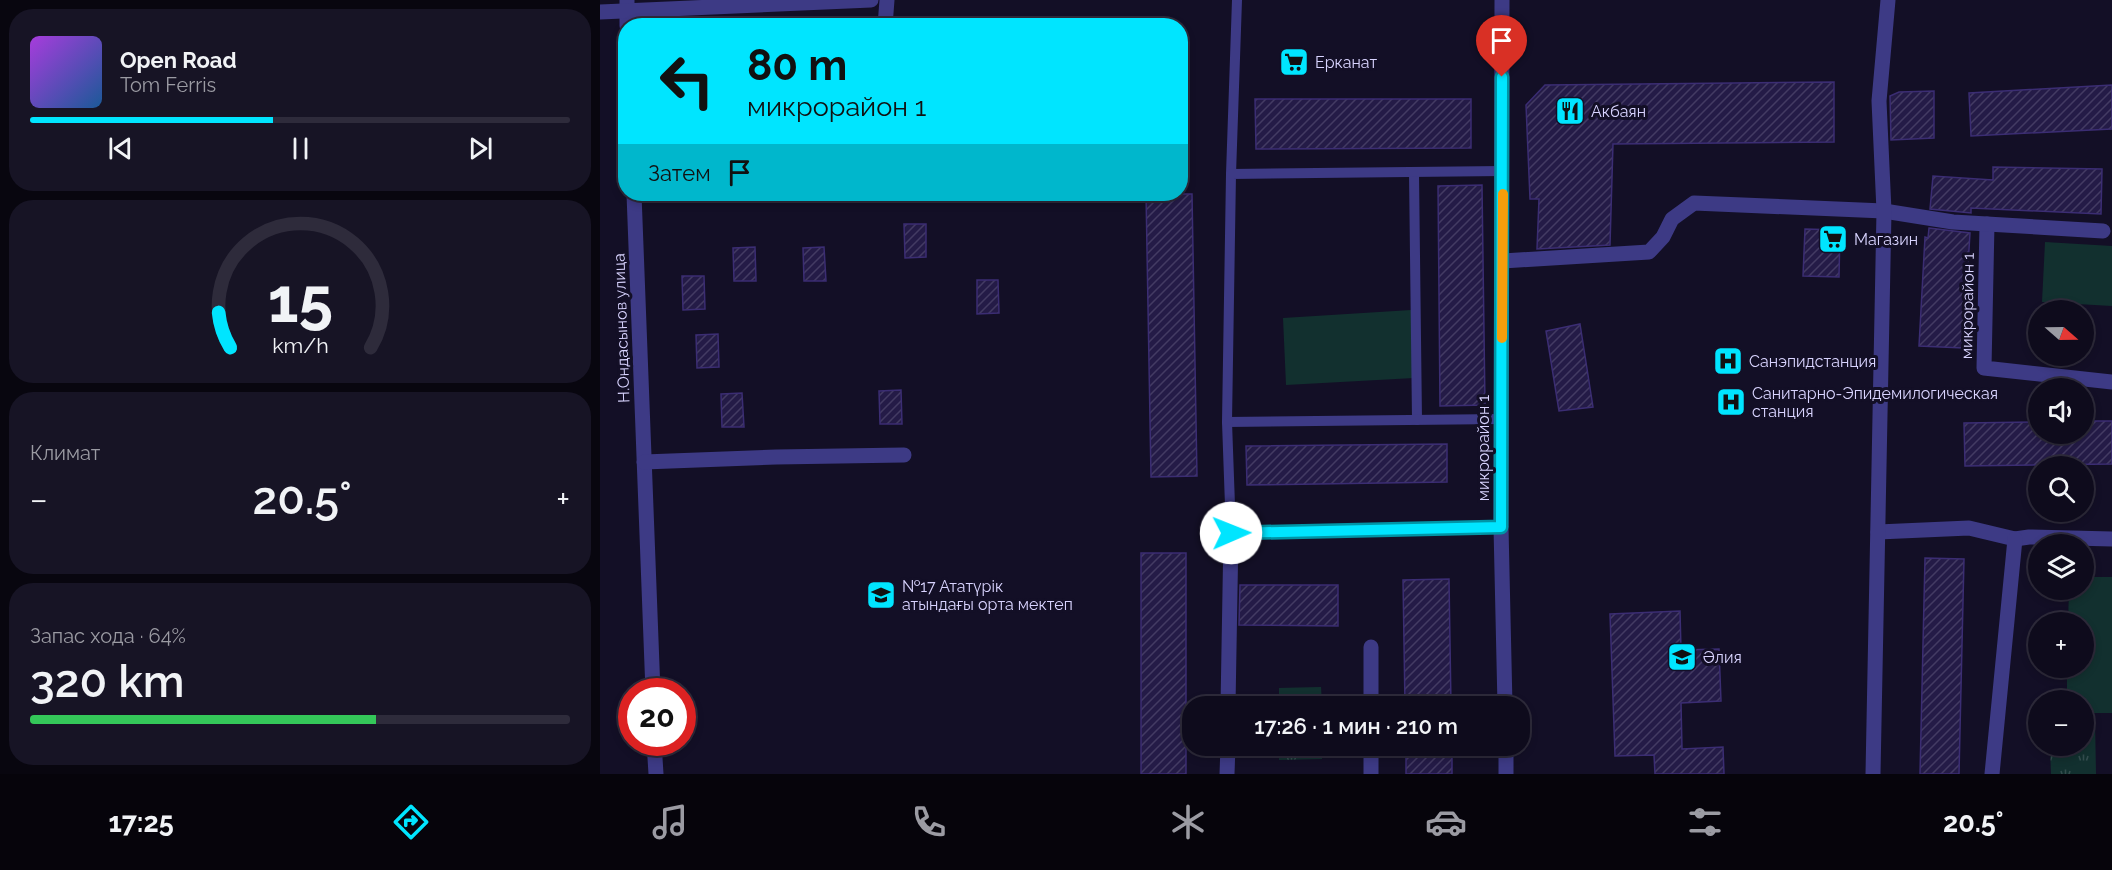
<!DOCTYPE html>
<html lang="ru">
<head>
<meta charset="utf-8">
<style>
	:root { --surface:#0e0b1c; --page:#171425; --text:#f1f3f6; --muted:#9b9ba3; --line:#2e2b3b; --accent:#00e5ff }
	body { margin:0; font-family:Raleway,sans-serif; background:var(--page); color:var(--text); height:100vh; display:flex; flex-direction:column; font-size:22px; white-space:nowrap }
	* { box-sizing:border-box; margin:0 }
	p { font-size:20px; color:var(--muted) }
	.icon { flex:none; width:33px; height:33px; fill:none; stroke:currentColor; stroke-width:2; stroke-linecap:round; stroke-linejoin:round }
	.map { position:relative; flex:1; overflow:hidden }
	.details { display:flex; flex-direction:column; gap:9px; padding:9px; background:#08060f; width:600px }
	.details>* { flex:none }
	.hud { position:absolute; left:18px; top:18px; width:570px; height:183px; border-radius:24px; box-shadow:0 3px 9px #0003,0 0 0 2px var(--line); background:#00e5ff; color:#111; overflow:hidden }
	.needle { width:39px; rotate:110deg }
	.buttons { position:absolute; left:1428px; top:300px; display:grid; gap:12px }
	.buttons a { display:grid; place-items:center; width:66px; height:66px; border-radius:50%; background:var(--surface); box-shadow:0 3px 9px #0003,0 0 0 2px var(--line); font-size:30px }
	.speed { position:absolute; left:18px; top:678px; display:flex; gap:12px; font-size:30px; font-weight:700; text-align:center }
	.speed>* { display:grid; place-content:center; width:78px; height:78px; border-radius:50%; background:var(--surface); box-shadow:0 3px 9px #0003,0 0 0 2px var(--line); line-height:1 }
	.speed .limit { border:9px solid #d22; background:#fff; color:#111 }
	.pin { position:absolute; display:grid; place-items:center; width:51px; height:51px; color:#fff; margin:-62px -26px; border-radius:50% 50% 50% 0; rotate:-45deg; box-shadow:0 0 6px #0007 }
	.pin .icon { rotate:45deg }
	.me { position:absolute; width:66px; margin:-33px; rotate:89deg; stroke-linejoin:round; filter:drop-shadow(0 0 4px #0008) }
	.turn { display:flex; align-items:center; gap:21px; height:126px; padding:0 30px; font-size:27px }
	.turn .icon { width:78px; height:78px; stroke-width:2.5 }
	.turn b { display:block; font-size:42px; line-height:51px }
	.then { display:flex; align-items:center; height:57px; padding:0 30px; background:#0003; gap:12px; font-size:22px }
	.big { font-size:45px; font-weight:600; line-height:1.1 }
	.details .card { flex:1; display:flex; flex-direction:column; justify-content:center; gap:9px; min-width:0; padding:0 21px; border-radius:24px; background:var(--page) }
	.details .dial { align-items:center; gap:0 }
	.dial svg { height:156px; overflow:visible; fill:none; stroke:var(--line); stroke-width:7; stroke-linecap:round; text-anchor:middle }
	.dial text { fill:var(--text); stroke:none }
	.song { display:flex; align-items:center; gap:18px }
	.cover { width:72px; height:72px; border-radius:9px; background:linear-gradient(135deg,hsl(280 70% 55%),hsl(210 70% 35%)) }
	.played { height:6px; border-radius:3px; background:linear-gradient(90deg,var(--accent) 45%,var(--line) 45%) }
	.keys { display:flex; justify-content:space-around; direction:ltr }
	.heat { display:flex; justify-content:space-between; align-items:center; font-size:33px; direction:ltr }
	.charge { height:9px; border-radius:4px; background:linear-gradient(90deg,#34c759 64%,var(--line) 0) }
	.trip { position:absolute; left:582px; top:696px; width:348px; height:60px; border-radius:24px; background:var(--surface); box-shadow:0 3px 9px #0003,0 0 0 2px var(--line); font-weight:600; line-height:60px; text-align:center }
	.dock { display:flex; height:96px; justify-content:space-around; align-items:center; background:#06040b; color:var(--muted) }
	.dock .icon { width:42px; height:42px }
	.dock .current { color:var(--accent) }
	.dock b { font-size:27px; color:var(--text) }
	main { display:flex; flex:1; min-height:0 }
	.map>svg:first-child { display:block }
	.park { fill:url(#park-tufts) }
	.pitch { fill:#12302f }
	.building { fill:url(#building-hatch); stroke:#3b2d73; stroke-width:1.5 }
	.lines { fill:none; stroke-linecap:round; stroke-linejoin:round }
	.service { stroke:#3d3a85; stroke-width:10 }
	.minor { stroke:#3d3a85; stroke-width:15 }
	.route-casing { stroke:#0095a6; stroke-width:15 }
	.route { stroke:#00e5ff; stroke-width:10 }
	.slow { stroke:#f59e0b; stroke-width:10 }
	.labels { text-anchor:middle; stroke-width:6; stroke-linejoin:round; paint-order:stroke }
	.poi-label { font-size:16px; fill:#d9d4ff; stroke:#130f26; text-anchor:start }
	.street-label { font-size:16px; fill:#d9d4ff; stroke:#130f26 }
</style>
</head>
<body>
<main>
<section class="details">
<div class="card">
<div class="song"><i class="cover"></i><div><b>Open Road</b><p>Tom Ferris</p></div></div>
<div class="played"></div>
<div class="keys"><svg class="icon" aria-label="previous" viewBox="0 0 24 24"><path d="M18 5L8 12l10 7zM5 5v14"/></svg><svg class="icon" aria-label="pause" viewBox="0 0 24 24"><path d="M8 5v14M16 5v14"/></svg><svg class="icon" aria-label="next" viewBox="0 0 24 24"><path d="M6 5l10 7-10 7zM19 5v14"/></svg></div>
</div>
<div class="card dial"><svg viewBox="0 0 100 80">
<path d="M14 69A42 42 0 1 1 86 69"/>
<path d="M14 69A42 42 0 0 1 8 51" stroke="#00e5ff"/>
<text x="50" y="56" font-size="32" font-weight="700">15</text>
<text x="50" y="72" font-size="11">km/h</text>
</svg></div>
<div class="card"><p>Климат</p>
<div class="heat"><a>−</a><b class="big">20.5°</b><a>+</a></div>
</div>
<div class="card"><p>Запас хода · 64%</p><b class="big">320 km</b><div class="charge"></div></div>
</section>
<div class="map">
<svg width="1512" height="774" viewBox="0 0 1512 774">
	<defs>
		<pattern id="park-tufts" width="24" height="20" patternUnits="userSpaceOnUse" patternTransform="scale(1.5)"><rect width="24" height="20" fill="#12302f"/><path d="M3 7l-1-3M5 7V3M7 7l1-3M15 17l-1-3M17 17v-4M19 17l1-3" fill="none" stroke="#344d4e"/></pattern>
		<pattern id="building-hatch" width="6" height="6" patternUnits="userSpaceOnUse" patternTransform="scale(1.5)"><rect width="6" height="6" fill="#241b47"/><path d="M-1 1l2-2M0 6l6-6M5 7l2-2" fill="none" stroke="#433b63"/></pattern>
	</defs>
	<rect width="100%" height="100%" fill="#130f26"/>
	<!-- park -->
	<g class="park">
		<polygon points="721,687 722,706 679,706 679,688"/>
		<polygon points="1495,722 1496,774 1451,774 1450,746 1484,746 1484,723"/>
		<polygon points="679,746 722,746 722,759 679,760"/>
	</g>
	<!-- pitch -->
	<g class="pitch">
		<polygon points="1445,242 1512,246 1512,306 1442,302"/>
		<polygon points="811,310 814,378 686,385 683,318"/>
		<polygon points="1484,577 1512,577 1512,713 1484,713 1484,700 1467,700 1467,668 1484,668 1484,622 1468,622 1469,590 1484,590"/>
	</g>
	<!-- building -->
	<g class="building">
		<polygon points="1234,82 1234,142 1013,144 1010,245 937,249 939,199 930,199 926,105 945,85"/>
		<polygon points="1512,85 1512,129 1371,136 1369,93"/>
		<polygon points="1334,91 1334,138 1291,140 1290,96 1299,92"/>
		<polygon points="655,99 871,99 871,148 656,149"/>
		<polygon points="1393,167 1502,169 1501,214 1371,208 1371,213 1330,209 1333,176 1393,180"/>
		<polygon points="882,185 885,405 840,406 838,186"/>
		<polygon points="546,194 592,194 597,476 551,477"/>
		<polygon points="304,224 326,224 326,257 305,258"/>
		<polygon points="1329,228 1370,233 1363,348 1319,346 1325,237 1328,238"/>
		<polygon points="1205,229 1240,230 1239,277 1203,276"/>
		<polygon points="155,247 156,281 134,281 133,248"/>
		<polygon points="224,247 226,281 204,281 203,248"/>
		<polygon points="82,276 104,276 105,309 83,310"/>
		<polygon points="377,280 398,280 399,313 377,314"/>
		<polygon points="980,324 993,407 959,411 946,331"/>
		<polygon points="118,334 119,367 97,368 96,335"/>
		<polygon points="301,390 302,424 280,424 279,391"/>
		<polygon points="142,393 144,427 122,427 121,394"/>
		<polygon points="1484,421 1512,421 1512,464 1365,466 1364,423 1438,422 1438,434 1484,434"/>
		<polygon points="847,444 847,482 647,485 646,446"/>
		<rect x="541" y="553" width="45" height="221"/>
		<polygon points="1325,558 1364,559 1359,774 1320,774"/>
		<polygon points="849,579 851,706 805,706 803,580"/>
		<polygon points="640,585 738,585 738,626 639,625"/>
		<polygon points="1080,611 1081,650 1119,649 1121,701 1081,703 1082,749 1123,747 1124,774 1055,774 1054,755 1015,756 1010,614"/>
		<rect x="806" y="746" width="46" height="28"/>
	</g>
	<g class="lines">
		<!-- service -->
		<g class="service">
			<polyline points="814,173 817,420"/>
			<polyline points="631,174 637,0"/>
			<polyline points="627,422 902,419"/>
			<polyline points="901,527 631,533 627,422 631,174 903,171"/>
		</g>
		<!-- minor -->
		<g class="minor">
			<polyline points="27,0 27,26"/>
			<polyline points="902,0 901,527 905,706"/>
			<polyline points="0,12 271,0"/>
			<polyline points="285,26 287,0"/>
			<polyline points="34,194 53,692"/>
			<polyline points="1387,224 1384,368 1512,382"/>
			<polyline points="903,261 1049,252 1063,237 1072,219 1094,203 1284,211 1353,222 1503,231"/>
			<polyline points="44,462 176,457 304,455"/>
			<polyline points="1278,532 1369,528 1415,539 1429,537 1512,539"/>
			<polyline points="771,647 771,706"/>
			<polyline points="628,706 631,533"/>
			<polyline points="54,742 56,774"/>
			<polyline points="771,746 771,774"/>
			<polyline points="906,746 906,774"/>
			<polyline points="627,774 628,746"/>
			<polyline points="1273,774 1284,211 1279,101 1288,0"/>
			<polyline points="1392,774 1415,539"/>
		</g>
	</g>
	<g class="lines">
		<!-- route casing -->
		<g class="route-casing">
			<polyline id="route" points="631,533 901,527 902,77"/>
		</g>
		<!-- route -->
		<use href="#route" class="route"/>
		<!-- slow -->
		<polyline class="slow" points="902,338 903,194"/>
	</g>
	<!-- icons -->
	<defs>
		<g id="supermarket-square" transform="scale(1.5)"><rect x="-9" y="-9" width="18" height="18" rx="4" fill="#00e5ff" stroke="#130f26"/><path d="M-6-5.5h2.5l.6 2H6L4.5 2H-2.5L-4.4-4H-6ZM-1.5 3.2a1.3 1.3 0 1 0 .1 0ZM3 3.2a1.3 1.3 0 1 0 .1 0Z" fill="#111"/></g>
		<g id="restaurant-square" transform="scale(1.5)"><rect x="-9" y="-9" width="18" height="18" rx="4" fill="#00e5ff" stroke="#130f26"/><path d="M-5-6h1v4h1v-4h1v4h1v-4h1v5L-1.5 .5V6h-2V.5L-5-1ZM5-6V6H3V1.5H1.5Q1.5-4 5-6Z" fill="#111"/></g>
		<g id="hospital-square" transform="scale(1.5)"><rect x="-9" y="-9" width="18" height="18" rx="4" fill="#00e5ff" stroke="#130f26"/><path d="M-5-5h3v3.5h4V-5h3V5h-3V1.5h-4V5h-3Z" fill="#111"/></g>
		<g id="school-square" transform="scale(1.5)"><rect x="-9" y="-9" width="18" height="18" rx="4" fill="#00e5ff" stroke="#130f26"/><path d="M0-5L7-2L0 1L-7-2ZM-4 1L0 2.5L4 1V4Q0 6-4 4Z" fill="#111"/></g>
	</defs>
	<g fill-rule="evenodd">
		<use href="#supermarket-square" x="694" y="62"/>
		<use href="#restaurant-square" x="970" y="111"/>
		<use href="#supermarket-square" x="1233" y="239"/>
		<use href="#hospital-square" x="1128" y="361"/>
		<use href="#hospital-square" x="1131" y="402"/>
		<use href="#school-square" x="281" y="595"/>
		<use href="#school-square" x="1082" y="657"/>
	</g>
	<g class="labels">
		<!-- poi labels -->
		<g class="poi-label">
			<text x="715" y="68">Ерканат</text>
			<text x="991" y="117">Акбаян</text>
			<text x="1254" y="245">Магазин</text>
			<text x="1149" y="367">Санэпидстанция</text>
			<text x="1152" y="399">Санитарно-Эпидемилогическая<tspan x="1152" dy="18">станция</tspan></text>
			<text x="302" y="592">№17 Ататүрік<tspan x="302" dy="18">атындағы орта мектеп</tspan></text>
			<text x="1103" y="663">Әлия</text>
		</g>
		<!-- street labels -->
		<g class="street-label">
			<text transform="translate(1367 306) rotate(-89)" y="6">микрорайон 1</text>
			<text transform="translate(21 328) rotate(-92)" y="6">Н.Ондасынов улица</text>
			<text transform="translate(883 448) rotate(-90)" y="6">микрорайон 1</text>
		</g>
	</g>
</svg>
<div class="buttons">
<a><svg class="needle" viewBox="-14 -14 28 28"><path d="M0-13l5 13h-10z" fill="#e53935"/><path d="M0 13l5-13h-10z" fill="#9b9ba3"/></svg></a>
<a><svg class="icon" aria-label="sound" viewBox="0 0 24 24"><path d="M4 9h4l5-4v14l-5-4H4zM17 9q2 3 0 6"/></svg></a>
<a><svg class="icon" aria-label="search" viewBox="0 0 24 24"><circle cx="10" cy="10" r="6"/><path d="M15 15l6 6"/></svg></a>
<a><svg class="icon" aria-label="layers" viewBox="0 0 24 24"><path d="M12 4l9 5-9 5-9-5zM3 14l9 5 9-5"/></svg></a>
<a>+</a>
<a>−</a>
</div>
<div class="speed"><div class="limit">20</div></div>
<div class="pin" style="left:902px;top:77px;background:#d93025"><svg class="icon" aria-label="arrive" viewBox="0 0 24 24"><path d="M6 21V4h12l-3 4 3 4H6"/></svg></div>
<svg class="me" style="left:631px;top:533px" viewBox="-20 -20 40 40"><circle r="19" fill="#fff"/><path d="M0-13L10 11 0 6-10 11z" fill="#00e5ff"/></svg>
<div class="trip">17:26 · 1 мин · 210 m</div>
<div class="hud">
<div class="turn"><svg class="icon" aria-label="left" viewBox="0 0 24 24"><path d="M17 20v-9H6M10 6l-5 5 5 5"/></svg><div><b>80 m</b>микрорайон 1</div></div>
<div class="then">Затем<svg class="icon" aria-label="arrive" viewBox="0 0 24 24"><path d="M6 21V4h12l-3 4 3 4H6"/></svg></div>
</div>
</div>
</main>
<nav class="dock">
<b>17:25</b>
<svg class="icon current" aria-label="directions" viewBox="0 0 24 24"><path d="M12 3l9 9-9 9-9-9zM9 14v-3h6M13 9l2 2-2 2"/></svg>
<svg class="icon" aria-label="music" viewBox="0 0 24 24"><path d="M9 18V5l10-2v13"/><circle cx="6" cy="18" r="3"/><circle cx="16" cy="16" r="3"/></svg>
<svg class="icon" aria-label="phone" viewBox="0 0 24 24"><path d="M5 4h4l2 5-3 2q2 4 5 5l2-3 5 2v4C11 20 4 13 5 4z"/></svg>
<svg class="icon" aria-label="climate" viewBox="0 0 24 24"><path d="M12 3v18M4 7l16 10M4 17L20 7"/></svg>
<svg class="icon" aria-label="car" viewBox="0 0 24 24"><path d="M5 17H2v-5l4-1 3-4h7l3 4 3 1v5h-3M9 17h6M6 11h13"/><circle cx="7" cy="17" r="2"/><circle cx="17" cy="17" r="2"/></svg>
<svg class="icon" aria-label="filters" viewBox="0 0 24 24"><path d="M4 7h16M4 17h16"/><circle cx="9" cy="7" r="2"/><circle cx="15" cy="17" r="2"/></svg>
<b>20.5°</b>
</nav>
</body>
</html>
